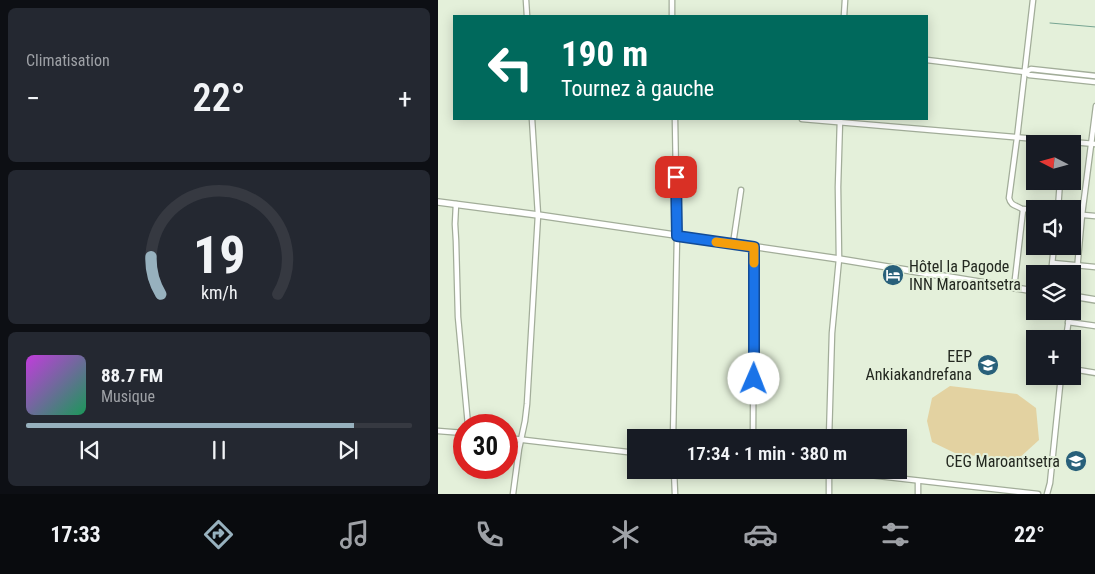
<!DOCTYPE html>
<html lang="fr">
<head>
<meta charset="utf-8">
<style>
	:root { --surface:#171b24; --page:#242831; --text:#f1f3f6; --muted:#9ea1a6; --line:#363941; --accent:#97b1be }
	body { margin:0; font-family:"Roboto Condensed",sans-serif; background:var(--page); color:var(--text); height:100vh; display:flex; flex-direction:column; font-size:19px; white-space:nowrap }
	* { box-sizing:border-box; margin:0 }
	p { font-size:16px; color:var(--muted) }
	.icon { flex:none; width:28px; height:28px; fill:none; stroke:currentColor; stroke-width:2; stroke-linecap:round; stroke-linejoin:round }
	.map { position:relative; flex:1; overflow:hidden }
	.side { display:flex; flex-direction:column; gap:8px; padding:8px; background:#0d0f14; width:438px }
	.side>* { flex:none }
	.banner { position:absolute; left:15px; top:15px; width:475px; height:105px; border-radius:0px; box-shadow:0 2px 12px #0003; background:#00695c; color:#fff; overflow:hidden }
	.needle { width:32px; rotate:276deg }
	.controls { position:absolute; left:588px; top:135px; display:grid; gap:10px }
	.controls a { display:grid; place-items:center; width:55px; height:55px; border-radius:0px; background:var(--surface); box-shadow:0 2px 12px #0003; font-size:25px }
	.speed { position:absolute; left:15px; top:414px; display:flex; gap:10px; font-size:25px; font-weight:700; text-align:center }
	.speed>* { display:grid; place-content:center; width:65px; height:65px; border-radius:50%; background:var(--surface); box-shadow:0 2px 12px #0003; line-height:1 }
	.speed .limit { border:8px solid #d22; background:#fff; color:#111 }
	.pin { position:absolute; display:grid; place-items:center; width:42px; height:42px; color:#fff; margin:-21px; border-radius:10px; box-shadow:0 2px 8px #0006 }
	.me { position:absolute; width:55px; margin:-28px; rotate:1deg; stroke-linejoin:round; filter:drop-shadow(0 0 4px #0008) }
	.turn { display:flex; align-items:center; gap:18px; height:105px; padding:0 25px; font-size:22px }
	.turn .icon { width:65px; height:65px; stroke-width:2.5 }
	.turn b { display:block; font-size:35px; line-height:42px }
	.big { font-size:38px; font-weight:600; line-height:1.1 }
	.side .card { flex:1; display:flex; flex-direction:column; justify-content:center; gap:8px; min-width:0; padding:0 18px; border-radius:8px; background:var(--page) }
	.side .dial { align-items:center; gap:0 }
	.dial svg { height:130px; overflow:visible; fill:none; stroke:var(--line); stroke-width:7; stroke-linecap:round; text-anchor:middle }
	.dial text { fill:var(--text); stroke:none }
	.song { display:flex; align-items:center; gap:15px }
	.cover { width:60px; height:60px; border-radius:8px; background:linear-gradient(135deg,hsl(290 70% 55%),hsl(150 70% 35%)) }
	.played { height:5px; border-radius:2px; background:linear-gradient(90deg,var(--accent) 85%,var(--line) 85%) }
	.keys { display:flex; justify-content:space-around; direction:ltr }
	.heat { display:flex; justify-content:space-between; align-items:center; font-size:28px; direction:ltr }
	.trip { position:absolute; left:189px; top:429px; width:280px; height:50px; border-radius:0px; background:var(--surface); box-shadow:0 2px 12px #0003; font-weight:600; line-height:50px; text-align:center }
	.dock { display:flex; height:80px; justify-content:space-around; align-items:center; background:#090b0e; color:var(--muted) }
	.dock .icon { width:35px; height:35px }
	.dock .selected { color:var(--accent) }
	.dock b { font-size:22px; color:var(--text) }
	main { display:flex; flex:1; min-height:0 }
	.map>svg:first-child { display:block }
	.green { fill:#e3d2a1 }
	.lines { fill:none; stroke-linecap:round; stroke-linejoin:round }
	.stream { stroke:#76a492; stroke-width:1 }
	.minor-casing { stroke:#a2ad99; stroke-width:7 }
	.major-casing { stroke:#a2ad99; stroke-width:8 }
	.minor { stroke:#fff; stroke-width:4.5 }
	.major { stroke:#fff; stroke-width:5.5 }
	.route-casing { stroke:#114b97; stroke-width:12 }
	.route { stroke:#1a73e8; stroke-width:9 }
	.slow { stroke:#f59e0b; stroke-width:9 }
	.labels { text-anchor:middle; stroke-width:4; stroke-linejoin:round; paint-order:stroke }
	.poi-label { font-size:16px; fill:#232820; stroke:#e4f0da; text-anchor:end }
</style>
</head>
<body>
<main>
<section class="side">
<div class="card"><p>Climatisation</p>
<div class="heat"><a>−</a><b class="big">22°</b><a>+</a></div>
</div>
<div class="card dial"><svg viewBox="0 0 100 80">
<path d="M14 69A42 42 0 1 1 86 69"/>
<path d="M14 69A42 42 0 0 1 8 46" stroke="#97b1be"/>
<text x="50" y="56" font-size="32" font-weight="700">19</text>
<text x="50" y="72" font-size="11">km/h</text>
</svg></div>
<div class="card">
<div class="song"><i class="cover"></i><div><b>88.7 FM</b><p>Musique</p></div></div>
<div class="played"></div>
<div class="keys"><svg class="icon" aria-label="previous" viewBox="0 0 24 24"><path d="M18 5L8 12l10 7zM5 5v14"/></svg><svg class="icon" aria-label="pause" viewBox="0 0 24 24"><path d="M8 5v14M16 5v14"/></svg><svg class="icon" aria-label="next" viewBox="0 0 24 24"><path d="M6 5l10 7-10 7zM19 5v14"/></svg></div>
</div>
</section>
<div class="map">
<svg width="658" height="494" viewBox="0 0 658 494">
	<rect width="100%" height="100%" fill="#e4f0da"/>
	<!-- green -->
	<polygon class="green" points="512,386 579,394 598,408 601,440 579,460 519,454 494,442 489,421 494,398"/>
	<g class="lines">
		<!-- stream -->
		<polyline class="stream" points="612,23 658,27"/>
		<!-- minor casing -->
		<g class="minor-casing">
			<g id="minor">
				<polyline points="88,0 89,16"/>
				<polyline points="234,0 234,16"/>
				<polyline points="406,16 407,0"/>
				<polyline points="489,60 587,72 591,75 658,82"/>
				<polyline points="587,72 593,69 658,76"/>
				<polyline points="364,119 658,144"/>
				<polyline points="18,204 17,224 18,241 20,317 30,425"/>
				<polyline points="585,209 596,210"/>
				<polyline points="620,209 622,181"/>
				<polyline points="634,214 658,216"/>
				<polyline points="295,244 303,190"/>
				<polyline points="615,263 658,267"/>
				<polyline points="613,274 616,246"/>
				<path d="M576 288 585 210C580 205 573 207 571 198L579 138 595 0"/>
				<polyline points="634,299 637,292 644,215 658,106"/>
				<polyline points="630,322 658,326"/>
				<polyline points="628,339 632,311"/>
				<polyline points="634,369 658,373"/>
				<polyline points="0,431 26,433"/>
				<polyline points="69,438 198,453"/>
				<polyline points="235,438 239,236 237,119"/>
				<polyline points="315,438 316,247"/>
				<polyline points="391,438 394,333 401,259 400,187 402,119"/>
				<polyline points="236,470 237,494"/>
				<polyline points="387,470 600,494"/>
				<polyline points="391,470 391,494"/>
				<polyline points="75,494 81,449 87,421 89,404 100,215 94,119"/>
				<polyline points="480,494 480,481"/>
				<polyline points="609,494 612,483 623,376"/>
			</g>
		</g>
		<!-- major casing -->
		<g class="major-casing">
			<g id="major">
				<polyline points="0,202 100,215 401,259 596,291"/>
				<polyline points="634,296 658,300"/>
			</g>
		</g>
		<!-- minor -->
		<use href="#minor" class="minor"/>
		<!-- major -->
		<use href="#major" class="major"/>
	</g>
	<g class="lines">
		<!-- route casing -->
		<g class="route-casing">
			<polyline id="route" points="238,177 239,236 316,247 316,379"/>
		</g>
		<!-- route -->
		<use href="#route" class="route"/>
		<!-- slow -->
		<polyline class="slow" points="278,242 316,247 316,263"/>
	</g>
	<!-- icons -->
	<defs>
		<g id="hotel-disc" transform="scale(1.125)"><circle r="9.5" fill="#28607a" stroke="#e4f0da"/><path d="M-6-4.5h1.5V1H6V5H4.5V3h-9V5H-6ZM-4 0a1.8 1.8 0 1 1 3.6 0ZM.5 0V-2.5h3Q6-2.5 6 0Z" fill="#fff"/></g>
		<g id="school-disc" transform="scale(1.125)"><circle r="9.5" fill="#28607a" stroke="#e4f0da"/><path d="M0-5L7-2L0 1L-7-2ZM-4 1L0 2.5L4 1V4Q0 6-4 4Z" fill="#fff"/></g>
	</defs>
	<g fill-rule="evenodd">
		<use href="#hotel-disc" x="455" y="275"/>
		<use href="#school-disc" x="550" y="365"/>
		<use href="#school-disc" x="638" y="461"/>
	</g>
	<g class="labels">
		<!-- poi labels -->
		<g class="poi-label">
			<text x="471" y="272" text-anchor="start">Hôtel la Pagode<tspan x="471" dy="18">INN Maroantsetra</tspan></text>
			<text x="534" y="362">EEP<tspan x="534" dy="18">Ankiakandrefana</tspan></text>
			<text x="622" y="467">CEG Maroantsetra</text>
		</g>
	</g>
</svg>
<div class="controls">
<a><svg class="needle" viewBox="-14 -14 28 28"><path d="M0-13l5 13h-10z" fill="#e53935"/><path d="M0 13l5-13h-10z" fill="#9ea1a6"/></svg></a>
<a><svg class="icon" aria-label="sound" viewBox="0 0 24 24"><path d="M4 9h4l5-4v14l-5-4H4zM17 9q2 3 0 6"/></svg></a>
<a><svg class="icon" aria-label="layers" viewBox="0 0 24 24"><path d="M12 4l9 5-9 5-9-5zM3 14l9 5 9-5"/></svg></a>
<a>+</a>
</div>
<div class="speed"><div class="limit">30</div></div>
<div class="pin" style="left:238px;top:177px;background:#d93025"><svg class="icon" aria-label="arrive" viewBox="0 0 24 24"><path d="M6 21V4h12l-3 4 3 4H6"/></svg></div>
<svg class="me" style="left:316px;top:379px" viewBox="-20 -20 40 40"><circle r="19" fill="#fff"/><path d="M0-13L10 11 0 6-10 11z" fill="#1a73e8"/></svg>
<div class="trip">17:34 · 1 min · 380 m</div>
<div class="banner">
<div class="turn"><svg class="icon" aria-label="left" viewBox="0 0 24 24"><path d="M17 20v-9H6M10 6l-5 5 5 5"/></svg><div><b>190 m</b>Tournez à gauche</div></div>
</div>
</div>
</main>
<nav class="dock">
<b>17:33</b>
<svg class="icon selected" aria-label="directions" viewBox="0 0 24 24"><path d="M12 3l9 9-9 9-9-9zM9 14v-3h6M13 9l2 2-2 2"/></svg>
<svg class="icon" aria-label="music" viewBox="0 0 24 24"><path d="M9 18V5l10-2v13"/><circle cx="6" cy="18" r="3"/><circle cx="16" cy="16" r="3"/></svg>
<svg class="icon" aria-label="phone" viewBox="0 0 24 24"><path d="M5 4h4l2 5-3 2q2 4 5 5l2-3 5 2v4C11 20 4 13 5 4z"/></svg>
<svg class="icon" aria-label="climate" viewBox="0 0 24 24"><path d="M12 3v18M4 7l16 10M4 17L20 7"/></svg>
<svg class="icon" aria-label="car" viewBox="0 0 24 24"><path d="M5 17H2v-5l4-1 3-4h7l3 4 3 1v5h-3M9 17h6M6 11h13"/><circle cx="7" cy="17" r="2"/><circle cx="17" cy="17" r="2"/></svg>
<svg class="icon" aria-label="filters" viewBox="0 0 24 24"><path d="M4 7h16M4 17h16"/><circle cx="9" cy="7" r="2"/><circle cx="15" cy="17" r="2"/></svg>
<b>22°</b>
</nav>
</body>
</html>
